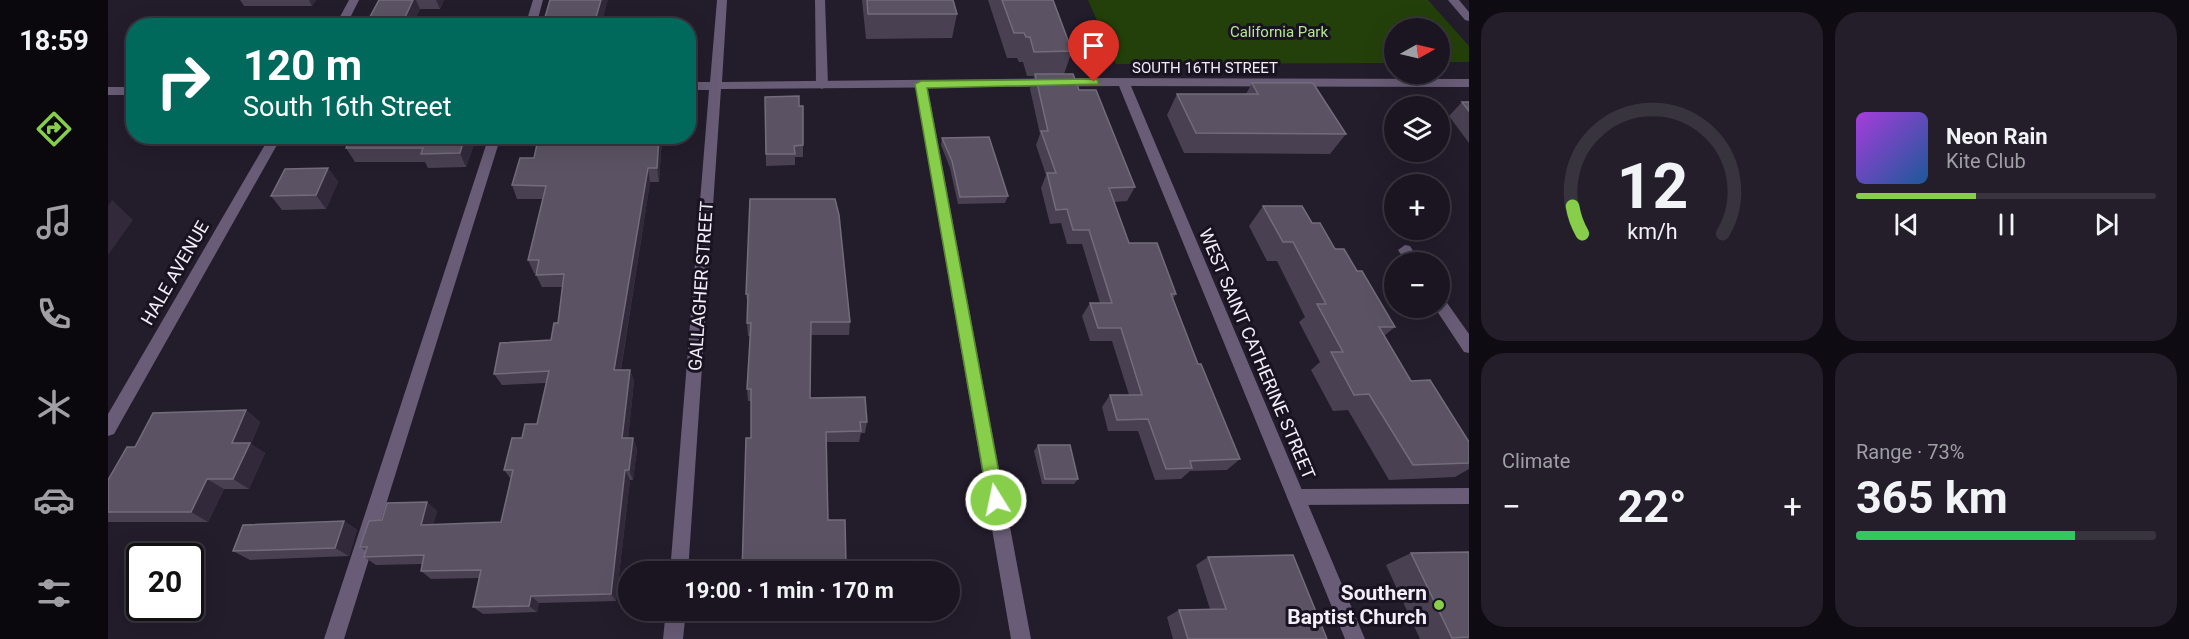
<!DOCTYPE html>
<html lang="en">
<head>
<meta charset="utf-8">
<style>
	:root { --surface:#1a1520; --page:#231e29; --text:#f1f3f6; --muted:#9f9fa5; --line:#38343e; --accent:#87cf4a }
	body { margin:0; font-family:Roboto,sans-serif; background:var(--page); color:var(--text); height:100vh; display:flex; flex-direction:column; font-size:22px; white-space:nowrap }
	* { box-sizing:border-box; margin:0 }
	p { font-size:20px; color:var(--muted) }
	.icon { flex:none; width:33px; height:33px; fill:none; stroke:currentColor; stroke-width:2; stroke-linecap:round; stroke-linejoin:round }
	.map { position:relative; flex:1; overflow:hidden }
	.sheet { display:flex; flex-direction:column; gap:12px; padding:12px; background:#0e0c12; width:720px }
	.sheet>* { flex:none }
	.hud { position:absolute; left:18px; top:18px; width:570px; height:126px; border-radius:24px; box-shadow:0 6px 24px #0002,0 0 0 2px var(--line); background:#00695c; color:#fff; overflow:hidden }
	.needle { width:39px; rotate:82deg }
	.tools { position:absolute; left:1276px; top:18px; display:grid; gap:12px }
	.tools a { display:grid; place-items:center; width:66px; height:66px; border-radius:50%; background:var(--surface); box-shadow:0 6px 24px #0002,0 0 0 2px var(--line); font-size:30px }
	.speed { position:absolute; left:18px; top:543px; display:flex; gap:12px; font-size:30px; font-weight:700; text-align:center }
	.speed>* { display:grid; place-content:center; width:78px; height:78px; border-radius:50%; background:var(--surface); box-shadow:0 6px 24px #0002,0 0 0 2px var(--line); line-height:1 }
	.speed .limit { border:3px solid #111; border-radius:9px; background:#fff; color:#111 }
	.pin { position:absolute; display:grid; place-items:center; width:51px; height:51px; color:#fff; margin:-62px -26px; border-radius:50% 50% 50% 0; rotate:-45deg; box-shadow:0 0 6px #0007 }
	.pin .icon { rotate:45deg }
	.me { position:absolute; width:66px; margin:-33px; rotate:350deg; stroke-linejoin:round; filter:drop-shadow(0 0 4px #0008) }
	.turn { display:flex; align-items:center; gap:21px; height:126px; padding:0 18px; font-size:27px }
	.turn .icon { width:78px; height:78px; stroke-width:2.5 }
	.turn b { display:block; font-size:42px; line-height:51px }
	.big { font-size:45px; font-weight:700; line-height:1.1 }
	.sheet .widget { flex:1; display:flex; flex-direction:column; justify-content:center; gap:9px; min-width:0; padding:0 21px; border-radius:24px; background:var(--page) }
	.sheet .dial { align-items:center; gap:0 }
	.dial svg { height:156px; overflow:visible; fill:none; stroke:var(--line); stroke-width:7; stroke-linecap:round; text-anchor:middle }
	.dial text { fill:var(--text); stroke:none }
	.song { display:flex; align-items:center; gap:18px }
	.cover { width:72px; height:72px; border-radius:9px; background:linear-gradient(135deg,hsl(280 70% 55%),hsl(210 70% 35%)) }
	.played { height:6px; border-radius:3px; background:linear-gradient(90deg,var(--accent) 40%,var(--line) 40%) }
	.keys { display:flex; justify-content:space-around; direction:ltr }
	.heat { display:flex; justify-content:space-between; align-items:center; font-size:33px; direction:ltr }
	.charge { height:9px; border-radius:4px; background:linear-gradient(90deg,#34c759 73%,var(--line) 0) }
	.sheet .tiles { flex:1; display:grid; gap:12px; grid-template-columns:repeat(2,1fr) }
	.trip { position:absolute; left:510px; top:561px; width:342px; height:60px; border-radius:30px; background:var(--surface); box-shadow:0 6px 24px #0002,0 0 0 2px var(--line); font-weight:700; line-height:60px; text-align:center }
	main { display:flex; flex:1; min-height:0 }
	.tab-bar { display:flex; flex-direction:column; width:108px; justify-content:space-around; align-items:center; background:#0a080d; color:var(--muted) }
	.tab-bar .icon { width:42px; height:42px }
	.tab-bar .active { color:var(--accent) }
	.tab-bar b { font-size:27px; color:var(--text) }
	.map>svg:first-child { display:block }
	.green { fill:#24400a }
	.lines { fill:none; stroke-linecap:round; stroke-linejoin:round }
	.lane { fill:#685c76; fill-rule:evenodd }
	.street { fill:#685c76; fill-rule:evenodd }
	.wall { fill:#494152 }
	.shaded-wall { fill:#322a3b }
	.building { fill:#5b5363; stroke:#736c7b; stroke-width:1.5 }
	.route { fill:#87cf4a; stroke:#588730; stroke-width:1.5 }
	.poi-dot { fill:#87cf4a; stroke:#191221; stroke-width:2 }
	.labels { text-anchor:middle; stroke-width:6; stroke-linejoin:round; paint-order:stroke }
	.far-park-label { font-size:15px; fill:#b5e791; stroke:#191221 }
	.far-street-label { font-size:15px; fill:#f2edf8; stroke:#191221 }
	.street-label { font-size:18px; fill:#f2edf8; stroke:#191221 }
	.near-poi-label { font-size:21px; font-weight:bold; fill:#f2edf8; stroke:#191221; text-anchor:end }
</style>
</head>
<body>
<main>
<nav class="tab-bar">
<b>18:59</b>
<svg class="icon active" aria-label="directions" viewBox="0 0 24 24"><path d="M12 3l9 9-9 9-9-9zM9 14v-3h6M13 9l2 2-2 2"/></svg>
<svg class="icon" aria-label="music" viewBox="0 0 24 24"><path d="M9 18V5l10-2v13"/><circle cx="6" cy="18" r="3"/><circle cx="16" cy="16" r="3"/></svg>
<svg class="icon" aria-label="phone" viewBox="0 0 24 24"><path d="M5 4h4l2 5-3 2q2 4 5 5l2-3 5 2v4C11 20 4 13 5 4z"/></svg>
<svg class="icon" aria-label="climate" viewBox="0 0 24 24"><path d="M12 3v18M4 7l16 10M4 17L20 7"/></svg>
<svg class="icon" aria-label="car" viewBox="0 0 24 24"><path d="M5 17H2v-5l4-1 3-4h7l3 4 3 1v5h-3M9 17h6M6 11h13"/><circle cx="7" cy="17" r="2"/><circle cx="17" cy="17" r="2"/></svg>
<svg class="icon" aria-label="filters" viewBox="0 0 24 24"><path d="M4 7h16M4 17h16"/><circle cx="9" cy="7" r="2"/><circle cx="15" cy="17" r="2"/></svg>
</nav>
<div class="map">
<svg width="1361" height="639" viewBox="0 0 1361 639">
	<rect width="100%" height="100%" fill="#231c2b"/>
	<!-- green -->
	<polygon class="green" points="980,0 1320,0 1361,46 1361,62 1332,62 1332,28 1287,28 1287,63 1008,64"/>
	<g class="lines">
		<!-- lane -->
		<g class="lane">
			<polygon points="425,0 435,0 428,26 417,26"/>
			<polygon points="707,0 717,0 720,85 714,89 708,85"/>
			<polygon points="813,80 819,84 923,639 903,639 807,84"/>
			<polygon points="381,136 393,136 236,639 216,639"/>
			<polygon points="1297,245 1302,246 1312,262 1298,262 1290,250"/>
			<polygon points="1332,298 1337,300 1361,334 1361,353 1356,352 1327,308 1332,308"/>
			<polygon points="1361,488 1361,504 1188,505 1182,503 1179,497 1182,491 1188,489"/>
		</g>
		<!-- street -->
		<g class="street">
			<polygon points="241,0 251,0 238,26 227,26"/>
			<polygon points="609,0 619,0 614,82 986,78 1361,79 1361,87 1023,86 1257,639 1237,639 1011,86 613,89 580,572 562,572 601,90 580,90 580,82 602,82"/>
			<polygon points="1340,0 1351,0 1361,12 1361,21 1357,20"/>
			<rect x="0" y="87" width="26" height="8"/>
			<polygon points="162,136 174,136 6,434 0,436 0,414"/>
			<polygon points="558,610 578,610 575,639 555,639"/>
		</g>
	</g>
	<!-- wall -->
	<g class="wall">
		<polygon points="132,0 208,0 204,6 136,6"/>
		<polygon points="271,0 336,0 332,9 312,9 304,26 257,26"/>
		<polygon points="442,0 493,26 435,26"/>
		<polygon points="754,0 845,0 849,14 844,38 758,39"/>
		<polygon points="880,0 945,0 964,51 956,74 971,90 1027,187 1019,201 1006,202 1021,243 1068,294 1065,299 1090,364 1132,459 1119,470 1082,471 1073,479 1047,480 1030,431 1000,431 994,407 1002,395 1021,395 1004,341 982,341 974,316 982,303 992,303 974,244 959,244 953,223 942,224 933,188 938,175 928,145 932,134 922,89 926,76 919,76 915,62 911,62 909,58 899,58"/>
		<polygon points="1144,83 1238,134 1222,154 1076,153 1059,115 1069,94 1138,94"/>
		<polygon points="657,97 691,106 695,106 695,157 687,157 687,165 658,166"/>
		<polygon points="1354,102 1361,102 1361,143 1341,116"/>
		<polygon points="243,136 369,136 358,167 320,168 317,162 247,162 238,148"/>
		<polygon points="440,136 556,136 553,151 551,182 542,182 513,370 522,370 526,381 520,438 525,438 529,449 525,480 522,480 508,601 431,603 429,612 375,614 365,607 372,578 323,579 313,571 314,564 268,565 256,557 258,551 252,547 274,520 319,502 329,511 325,525 393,522 403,479 396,470 414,438 429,424 438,383 394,385 386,374 443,340 450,323 454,287 434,287 428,275 428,273 426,273 420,260 435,199 409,199 404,185 437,144"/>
		<polygon points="834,138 900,196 897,203 850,204 842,168 833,145"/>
		<polygon points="220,168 230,182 218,209 174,210 163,196"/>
		<polygon points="1155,206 1204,223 1249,271 1287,327 1276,336 1303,381 1361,442 1361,469 1347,477 1281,480 1240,410 1225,411 1203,370 1212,362 1191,322 1197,317 1169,261 1159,261 1141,226"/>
		<polygon points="638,294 742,322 741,335 703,335 702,398 759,422 757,433 753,433 751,442 718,442 634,572 643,438 643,401 640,401 639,389 642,336 640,336 639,323 640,307"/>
		<polygon points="138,410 152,422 143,444 157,453 141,489 116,489 100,522 0,522 0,480 27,447"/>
		<polygon points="930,445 970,479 966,484 934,484 926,451"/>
		<polygon points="236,521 249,530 241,556 142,560 125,551"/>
		<polygon points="1361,552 1361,639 1312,639 1278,565 1303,553"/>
		<polygon points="1100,557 1219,639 1065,639 1059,617 1071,610 1102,609 1088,565"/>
		<polygon points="659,610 760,610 758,615 660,615"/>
	</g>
	<!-- shaded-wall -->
	<g class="shaded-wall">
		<polygon points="201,0 208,0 204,6"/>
		<polygon points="305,0 308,0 312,9 304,26 293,26"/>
		<polygon points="328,0 336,0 332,9"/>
		<polygon points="493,0 500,0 493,26 486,26 486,24"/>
		<polygon points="357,136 369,136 358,167 352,153"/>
		<polygon points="551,136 556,136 553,151 551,182 549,168"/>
		<polygon points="220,168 230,182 218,209 208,195"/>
		<polygon points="540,168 542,182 511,381 506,370"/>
		<polygon points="4,200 25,220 0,255 0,206"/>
		<polygon points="522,370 526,381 519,449 514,438"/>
		<polygon points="138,410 152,422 143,444 157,453 141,489 125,479 124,443"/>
		<polygon points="525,438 529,449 525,480 521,470"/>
		<polygon points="517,470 522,480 508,601 503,594"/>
		<polygon points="99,479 116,489 100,522 83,512"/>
		<polygon points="319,502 329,511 323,534 313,525"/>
		<polygon points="236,521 249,530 241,556 227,548"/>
		<polygon points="423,596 431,603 429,612 421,606"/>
	</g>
	<!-- building -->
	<g class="building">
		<polygon points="271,0 305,0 293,26 257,26"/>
		<polygon points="442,0 493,0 486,24 435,24"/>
		<polygon points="759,0 845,0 849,14 760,14"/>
		<polygon points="894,0 945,0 964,51 926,52 922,37 918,37 916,33 906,33"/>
		<polygon points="927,74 965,74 971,90 988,90 1027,187 1001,188 1021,243 1049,243 1068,294 1063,294 1090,364 1093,364 1132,459 1082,461 1084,468 1058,469 1040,419 1009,420 1002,395 1034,395 1013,328 990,328 982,303 1004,303 981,230 965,230 959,209 948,210 939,173 948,173 933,131 940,131"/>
		<polygon points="1144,83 1205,83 1238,134 1088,133 1069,94 1150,94"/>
		<polygon points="691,96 691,106 695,106 695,145 686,146 687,154 658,154 657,97"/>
		<polygon points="1354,102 1361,102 1361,111"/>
		<polygon points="243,136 357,136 352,153 313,154 315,148 238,148"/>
		<polygon points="440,136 551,136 549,168 540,168 506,370 522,370 514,438 525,438 521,470 517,470 503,594 423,596 421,606 365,607 373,570 313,571 316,555 256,557 259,547 252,547 261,521 274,520 279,503 319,502 313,525 393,522 405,470 396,470 404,438 414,438 417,424 429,424 441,371 386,374 392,343 443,340 446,323 450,323 456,274 428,275 431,260 420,260 438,186 404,185 412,158 426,158 429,144 437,144"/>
		<polygon points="881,137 900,196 852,197 844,161 834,138"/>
		<polygon points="220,168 208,195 163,196 177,169"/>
		<polygon points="642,199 727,199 731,215 742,322 703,322 702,398 757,397 759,422 752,422 753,431 718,432 720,520 737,520 738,565 758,564 758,572 634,572 638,438 643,438 643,389 639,389 643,323 639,323 640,294 638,294"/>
		<polygon points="1155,206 1194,206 1204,223 1212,223 1227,249 1236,249 1249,271 1254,271 1287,327 1271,327 1303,381 1322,380 1361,442 1361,463 1305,465 1261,394 1246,395 1223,352 1235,352 1209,304 1218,304 1185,242 1175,242"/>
		<polygon points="138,410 124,443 142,443 125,479 99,479 83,512 0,512 0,480 19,447 27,447 45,413"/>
		<polygon points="930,445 962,445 970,479 937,479"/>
		<polygon points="236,521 227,548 125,551 135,525"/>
		<polygon points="1361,552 1361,637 1344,638 1303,553"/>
		<polygon points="1185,555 1219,639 1080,639 1071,610 1118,609 1100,557"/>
	</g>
	<!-- route -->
	<polygon class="route" points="986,79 990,80 990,84 819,88 896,500 894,506 888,508 882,506 880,500 807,84 813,81"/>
	<!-- markers -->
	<circle class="poi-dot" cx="1331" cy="605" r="6"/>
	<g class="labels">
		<!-- far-park labels -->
		<g class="far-park-label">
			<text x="1171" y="37">California Park</text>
		</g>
		<!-- far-street labels -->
		<g class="far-street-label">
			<text x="1097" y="73">SOUTH 16TH STREET</text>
		</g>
		<!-- street labels -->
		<g class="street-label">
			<text transform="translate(67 273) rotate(-60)" y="6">HALE AVENUE</text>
			<text transform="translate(593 286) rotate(-86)" y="6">GALLAGHER STREET</text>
			<text transform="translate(1149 354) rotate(67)" y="6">WEST SAINT CATHERINE STREET</text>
		</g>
		<!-- near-poi labels -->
		<g class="near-poi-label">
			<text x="1319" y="600">Southern<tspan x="1319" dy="24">Baptist Church</tspan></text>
		</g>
	</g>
</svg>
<div class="tools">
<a><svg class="needle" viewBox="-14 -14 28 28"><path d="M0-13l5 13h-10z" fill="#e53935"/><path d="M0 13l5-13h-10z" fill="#9f9fa5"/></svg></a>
<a><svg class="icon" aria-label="layers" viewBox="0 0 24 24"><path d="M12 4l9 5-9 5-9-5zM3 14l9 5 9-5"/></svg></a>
<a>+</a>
<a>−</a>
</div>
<div class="speed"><div class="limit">20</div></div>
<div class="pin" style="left:986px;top:82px;background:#d93025"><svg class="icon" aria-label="arrive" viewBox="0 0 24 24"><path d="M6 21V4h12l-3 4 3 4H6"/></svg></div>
<svg class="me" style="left:888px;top:500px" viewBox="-20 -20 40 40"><circle r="17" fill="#87cf4a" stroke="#fff" stroke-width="3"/><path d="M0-11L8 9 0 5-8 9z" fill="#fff"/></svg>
<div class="trip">19:00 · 1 min · 170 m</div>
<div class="hud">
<div class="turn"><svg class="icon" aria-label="right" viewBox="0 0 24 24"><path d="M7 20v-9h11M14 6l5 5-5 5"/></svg><div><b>120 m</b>South 16th Street</div></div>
</div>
</div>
<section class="sheet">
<div class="tiles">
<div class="widget dial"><svg viewBox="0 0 100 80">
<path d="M14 69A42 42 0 1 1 86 69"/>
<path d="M14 69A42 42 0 0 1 9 55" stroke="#87cf4a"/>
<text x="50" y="56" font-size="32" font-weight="700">12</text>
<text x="50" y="72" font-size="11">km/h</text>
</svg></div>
<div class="widget">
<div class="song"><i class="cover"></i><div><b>Neon Rain</b><p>Kite Club</p></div></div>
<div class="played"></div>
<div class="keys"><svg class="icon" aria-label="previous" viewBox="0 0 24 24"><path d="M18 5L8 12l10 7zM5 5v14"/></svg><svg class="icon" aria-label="pause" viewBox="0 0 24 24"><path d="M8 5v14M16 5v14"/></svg><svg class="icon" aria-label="next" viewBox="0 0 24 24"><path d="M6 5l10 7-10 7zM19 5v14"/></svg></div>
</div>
<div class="widget"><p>Climate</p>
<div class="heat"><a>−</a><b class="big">22°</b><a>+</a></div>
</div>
<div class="widget"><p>Range · 73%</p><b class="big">365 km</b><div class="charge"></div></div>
</div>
</section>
</main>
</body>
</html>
